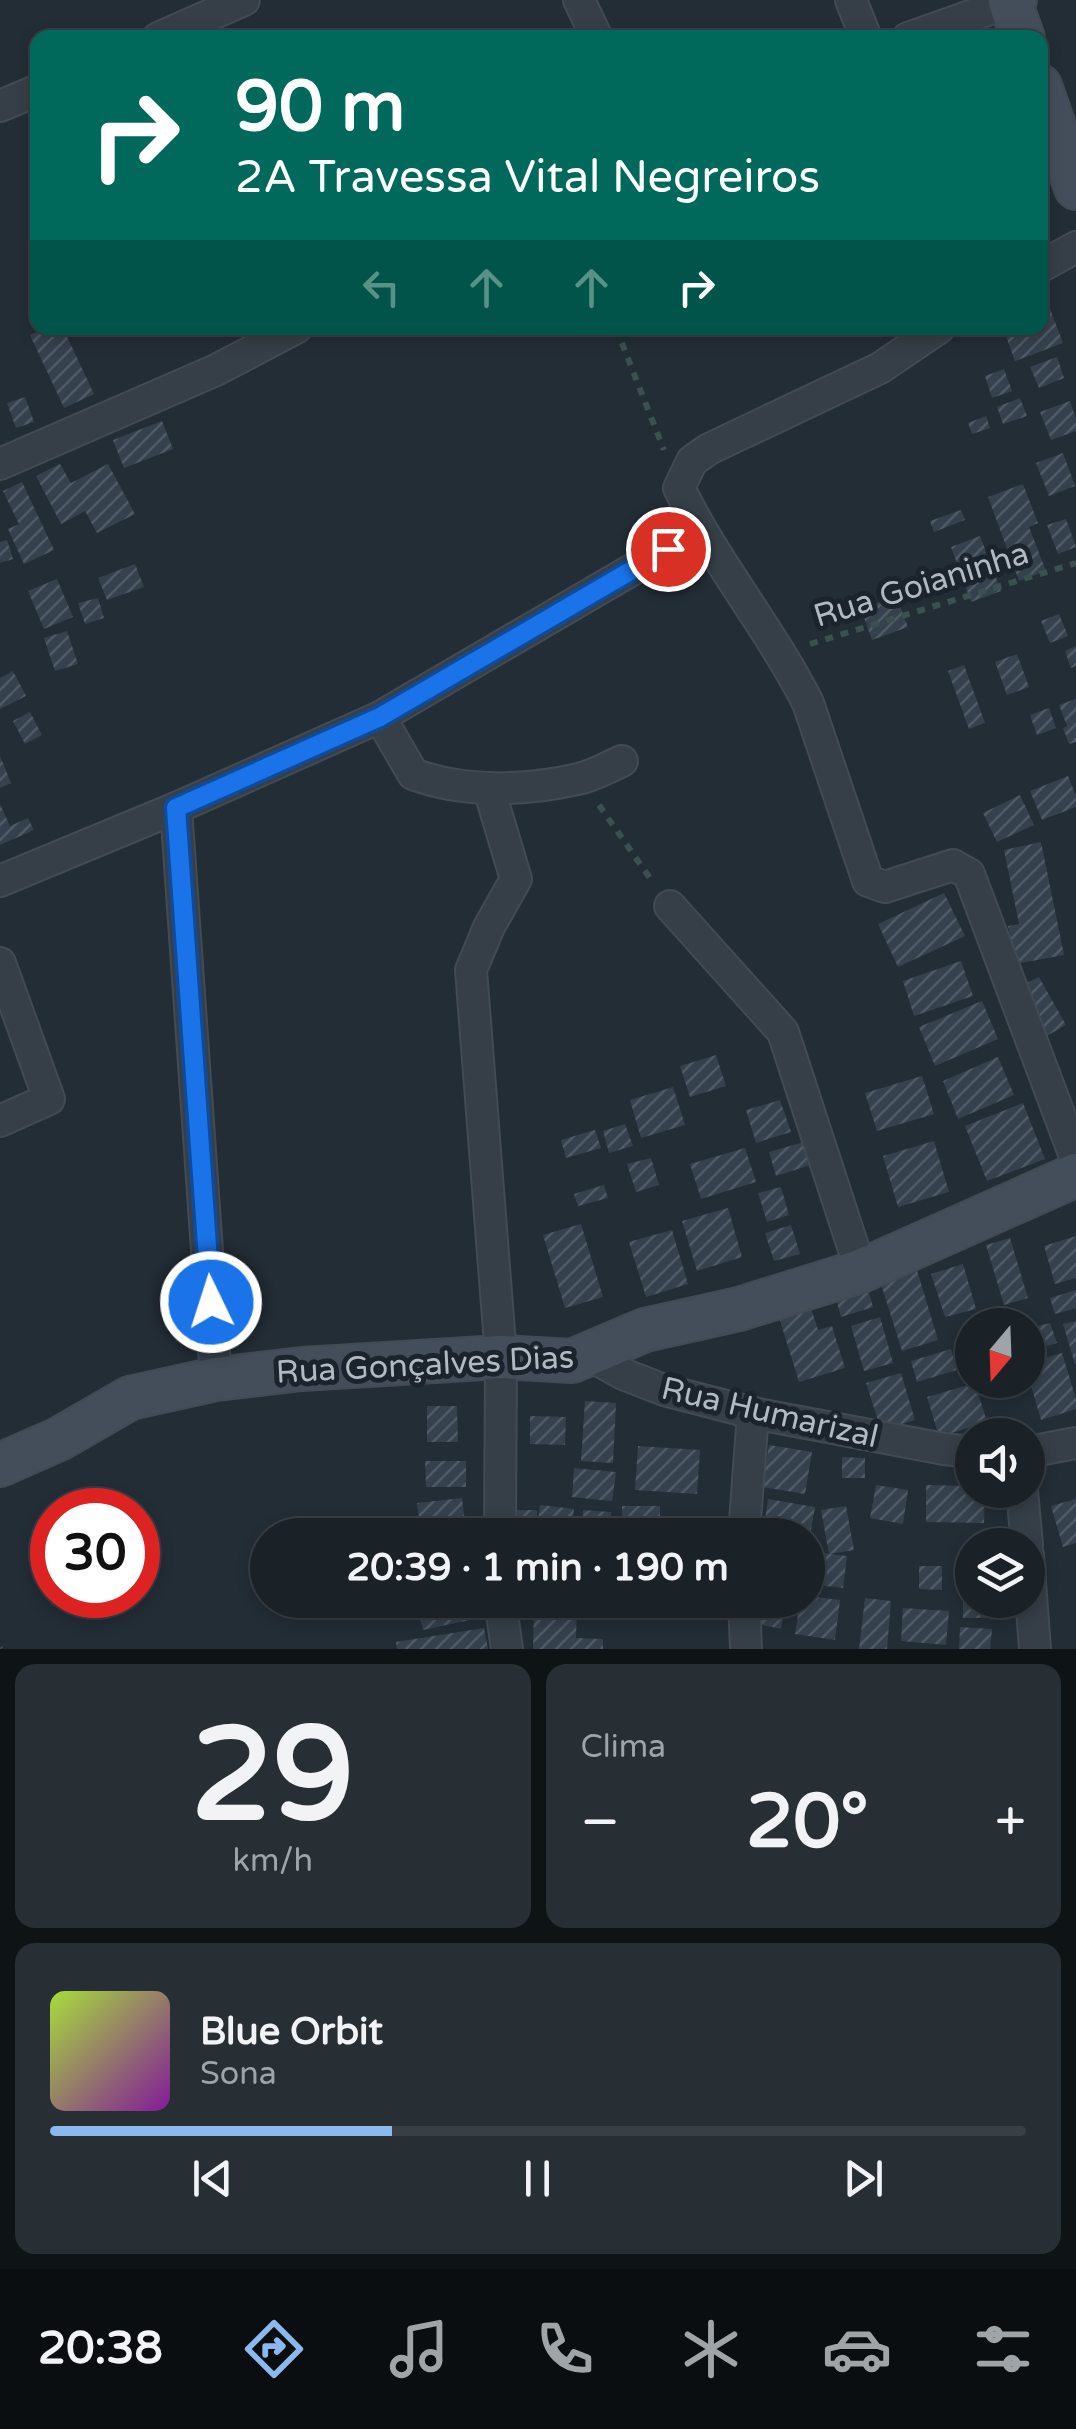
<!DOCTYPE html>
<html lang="pt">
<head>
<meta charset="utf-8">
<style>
	:root { --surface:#1a2228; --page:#272f34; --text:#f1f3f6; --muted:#9fa4a8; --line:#383f45; --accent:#8cb9ed }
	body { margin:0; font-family:"Varela Round",sans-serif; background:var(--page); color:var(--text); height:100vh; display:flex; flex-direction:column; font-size:38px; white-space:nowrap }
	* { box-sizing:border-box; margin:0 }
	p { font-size:32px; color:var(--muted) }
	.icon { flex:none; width:55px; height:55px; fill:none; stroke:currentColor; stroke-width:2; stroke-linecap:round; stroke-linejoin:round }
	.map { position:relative; height:1649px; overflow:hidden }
	.side { display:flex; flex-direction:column; gap:15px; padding:15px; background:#0e1316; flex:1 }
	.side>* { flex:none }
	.guide { position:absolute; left:30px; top:30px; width:1018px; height:305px; border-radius:20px; box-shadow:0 5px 15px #0003,0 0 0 2px var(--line); background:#00695c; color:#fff; overflow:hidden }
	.needle { width:65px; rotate:199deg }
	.tools { position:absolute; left:955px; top:1308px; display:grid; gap:20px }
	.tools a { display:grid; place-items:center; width:90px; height:90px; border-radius:50%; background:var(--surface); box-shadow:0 5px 15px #0003,0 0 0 2px var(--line); font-size:50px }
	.speed { position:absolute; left:30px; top:1488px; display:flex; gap:20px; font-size:50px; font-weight:700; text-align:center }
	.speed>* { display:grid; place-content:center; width:130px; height:130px; border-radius:50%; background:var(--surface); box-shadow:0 5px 15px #0003,0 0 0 2px var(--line); line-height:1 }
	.speed .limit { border:15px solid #d22; background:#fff; color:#111 }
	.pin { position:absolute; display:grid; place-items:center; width:85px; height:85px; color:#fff; margin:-42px; border:5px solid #fff; border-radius:50%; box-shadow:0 2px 10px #0007 }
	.me { position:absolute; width:110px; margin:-55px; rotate:356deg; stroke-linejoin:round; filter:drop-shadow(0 0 8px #0008) }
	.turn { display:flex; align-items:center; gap:35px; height:210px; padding:0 40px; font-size:45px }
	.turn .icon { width:130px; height:130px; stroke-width:2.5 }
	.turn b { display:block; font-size:70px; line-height:85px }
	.lanes { display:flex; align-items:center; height:95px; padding:0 40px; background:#0003; justify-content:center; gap:50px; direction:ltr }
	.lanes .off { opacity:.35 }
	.big { font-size:75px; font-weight:700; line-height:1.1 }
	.side .card { flex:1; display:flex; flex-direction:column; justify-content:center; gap:15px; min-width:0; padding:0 35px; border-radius:20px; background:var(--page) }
	.side .dial { align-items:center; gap:0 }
	.dial b { font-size:130px; line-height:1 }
	.song { display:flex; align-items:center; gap:30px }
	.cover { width:120px; height:120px; border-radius:15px; background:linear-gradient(135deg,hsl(80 70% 55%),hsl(290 70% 35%)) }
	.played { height:10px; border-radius:5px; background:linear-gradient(90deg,var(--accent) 35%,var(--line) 35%) }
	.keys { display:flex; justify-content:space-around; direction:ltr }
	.heat { display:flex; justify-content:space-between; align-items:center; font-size:55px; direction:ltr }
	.side .tiles { flex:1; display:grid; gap:15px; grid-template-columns:1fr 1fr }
	.card:last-child { grid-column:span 2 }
	.trip { position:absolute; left:250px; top:1518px; width:575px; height:100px; border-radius:50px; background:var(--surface); box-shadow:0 5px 15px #0003,0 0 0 2px var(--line); font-weight:700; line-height:100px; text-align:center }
	.tabs { display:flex; height:160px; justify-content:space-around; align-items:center; background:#0a0e10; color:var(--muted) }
	.tabs .icon { width:70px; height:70px }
	.tabs .current { color:var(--accent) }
	.tabs b { font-size:45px; color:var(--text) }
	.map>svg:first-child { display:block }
	.building { fill:url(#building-hatch) }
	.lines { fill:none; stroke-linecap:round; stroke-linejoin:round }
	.street-casing { stroke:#424a53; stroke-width:34 }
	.secondary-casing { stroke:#424a53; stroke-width:46 }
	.path { stroke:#3d5050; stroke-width:6; stroke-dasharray:8 8; stroke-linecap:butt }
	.street { stroke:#363e47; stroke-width:30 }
	.secondary { stroke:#444e5a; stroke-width:42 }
	.route-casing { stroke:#114b97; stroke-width:25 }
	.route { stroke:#1a73e8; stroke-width:18 }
	.labels { text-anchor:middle; stroke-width:10; stroke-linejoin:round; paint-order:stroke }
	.street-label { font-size:32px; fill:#b1b9c3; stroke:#1b232c }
</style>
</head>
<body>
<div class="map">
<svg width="1076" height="1649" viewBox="0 0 1076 1649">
	<defs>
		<pattern id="building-hatch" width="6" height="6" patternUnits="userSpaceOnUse" patternTransform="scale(2.5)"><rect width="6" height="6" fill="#35414d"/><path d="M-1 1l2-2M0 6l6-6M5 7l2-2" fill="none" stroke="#505a65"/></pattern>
	</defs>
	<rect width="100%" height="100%" fill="#232d36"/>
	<!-- building -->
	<g class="building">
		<polygon points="1049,306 1063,343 1015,361 1003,328 1040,328 1040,309"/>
		<polygon points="46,328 63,328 94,394 64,408 30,335"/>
		<polygon points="1057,357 1064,378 1039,388 1030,367"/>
		<polygon points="1004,369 1012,391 992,398 985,376"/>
		<polygon points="25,397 34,422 16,428 7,403"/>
		<polygon points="1020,398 1027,416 1003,424 997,407"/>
		<polygon points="1070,401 1076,419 1076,431 1051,440 1040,412"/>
		<polygon points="986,416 990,428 972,434 968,423"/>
		<polygon points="162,421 173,449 124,468 113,440"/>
		<polygon points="1063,453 1075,486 1049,496 1036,463"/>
		<polygon points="60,464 71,483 108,464 135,514 97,533 85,511 61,524 36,476"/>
		<polygon points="22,482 54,550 24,564 8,529 19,524 3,491"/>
		<polygon points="1023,484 1038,523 1029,527 1046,571 1019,581 988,497"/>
		<polygon points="961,510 965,520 934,532 930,521"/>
		<polygon points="1066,519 1076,547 1058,554 1047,525"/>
		<polygon points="980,536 1001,591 971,602 951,547"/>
		<polygon points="7,540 13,559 0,563 0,542"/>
		<polygon points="135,564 144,587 107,600 98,578"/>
		<polygon points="57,579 73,617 44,629 28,591"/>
		<polygon points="896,596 908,627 872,640 861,609"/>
		<polygon points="98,598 104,618 85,624 78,603"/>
		<polygon points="1059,614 1068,636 1050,643 1041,621"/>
		<polygon points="67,631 78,664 55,671 44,638"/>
		<polygon points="1076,646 1076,666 1071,668 1065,651"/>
		<polygon points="1017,654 1029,687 1007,695 995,662"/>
		<polygon points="964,665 985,723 969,729 948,671"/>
		<polygon points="13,671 26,696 0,709 0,678"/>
		<polygon points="1076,699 1076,742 1069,744 1063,728 1067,726 1059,705"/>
		<polygon points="1049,708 1056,728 1037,735 1030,715"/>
		<polygon points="30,712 42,735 25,744 13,721"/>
		<polygon points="0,756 11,783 0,788"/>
		<polygon points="1068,776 1076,796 1076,807 1042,820 1030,791"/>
		<polygon points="1020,795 1034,825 997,842 983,813"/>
		<polygon points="0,804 10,826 28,818 34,830 0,845"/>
		<polygon points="1041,842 1064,955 1016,964 1008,926 1019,924 1004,850"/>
		<polygon points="944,893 965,936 898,967 878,924"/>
		<polygon points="961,961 973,996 914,1016 903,981"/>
		<polygon points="1039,977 1066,1025 1041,1039 1013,990"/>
		<polygon points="982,1001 998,1039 935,1066 919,1027"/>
		<polygon points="716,1055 726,1086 690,1097 680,1066"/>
		<polygon points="998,1057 1014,1095 958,1119 943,1081"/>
		<polygon points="922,1076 934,1114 877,1131 865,1093"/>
		<polygon points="673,1087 685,1125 641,1138 630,1100"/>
		<polygon points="780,1100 791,1132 756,1143 746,1110"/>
		<polygon points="1023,1103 1045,1159 987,1181 965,1126"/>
		<polygon points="625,1124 633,1146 609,1153 603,1131"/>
		<polygon points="595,1130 601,1148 566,1158 561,1140"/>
		<polygon points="934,1141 949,1192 898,1207 883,1156"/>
		<polygon points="804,1142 811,1165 776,1176 769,1152"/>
		<polygon points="745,1148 756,1182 701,1199 690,1164"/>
		<polygon points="651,1158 659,1185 636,1192 627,1164"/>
		<polygon points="604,1185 608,1198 578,1206 574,1194"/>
		<polygon points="781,1187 789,1215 767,1222 758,1193"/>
		<polygon points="728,1208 742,1257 697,1271 682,1221"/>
		<polygon points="581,1224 603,1297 565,1308 543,1235"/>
		<polygon points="791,1225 800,1254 774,1261 765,1233"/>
		<polygon points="672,1230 688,1284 646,1297 629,1242"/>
		<polygon points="1076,1236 1076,1278 1055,1284 1044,1246"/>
		<polygon points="1010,1238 1028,1298 1004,1305 986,1245"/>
		<polygon points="963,1264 976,1309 945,1317 931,1274"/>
		<polygon points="917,1270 938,1340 902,1351 880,1281"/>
		<polygon points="867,1286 873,1307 841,1317 835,1295"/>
		<polygon points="1076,1290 1076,1308 1055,1314 1050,1298"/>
		<polygon points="810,1305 818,1330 832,1326 845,1368 799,1382 778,1314"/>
		<polygon points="880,1317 893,1363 864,1371 851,1326"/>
		<polygon points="1076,1321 1076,1364 1075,1364 1063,1324"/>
		<polygon points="1050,1323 1057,1343 1028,1352 1028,1329"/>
		<polygon points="951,1349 957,1370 917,1382 911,1361"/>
		<polygon points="1062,1353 1076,1399 1076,1409 1041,1420 1028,1375 1028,1363"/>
		<polygon points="901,1373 915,1420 881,1430 866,1383"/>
		<polygon points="975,1383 987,1422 939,1437 927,1397"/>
		<polygon points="585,1401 616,1403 613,1463 581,1461"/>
		<polygon points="427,1406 457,1406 458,1442 427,1442"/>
		<polygon points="530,1416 566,1417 565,1445 530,1444"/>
		<polygon points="769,1445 812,1452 805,1494 762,1487"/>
		<polygon points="638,1446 700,1450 697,1494 635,1490"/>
		<polygon points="842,1457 865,1458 865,1478 842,1478"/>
		<polygon points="425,1461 466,1461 466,1487 426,1487"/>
		<polygon points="574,1468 616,1472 612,1501 572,1497"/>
		<polygon points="876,1485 908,1490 903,1524 870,1518"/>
		<polygon points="926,1485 972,1486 972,1490 985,1490 984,1523 926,1522"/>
		<polygon points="462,1498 465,1522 420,1526 417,1503"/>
		<polygon points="768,1499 815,1507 810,1535 763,1534"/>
		<polygon points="1076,1499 1076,1543 1063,1547 1051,1506"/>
		<polygon points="540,1505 574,1509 571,1535 530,1535 531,1529 510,1529 510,1510 537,1510 537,1528"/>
		<rect x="622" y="1506" width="38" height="29"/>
		<polygon points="846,1506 854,1550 829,1554 821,1510"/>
		<polygon points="583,1510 611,1512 611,1535 582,1535"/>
		<polygon points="808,1551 847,1556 843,1588 808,1584"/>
		<polygon points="919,1566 942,1566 942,1590 919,1589"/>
		<polygon points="808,1596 840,1600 835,1640 795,1634 800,1600 808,1600"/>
		<polygon points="865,1598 891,1601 887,1649 859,1649"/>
		<polygon points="416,1600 466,1600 470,1620 423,1630"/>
		<polygon points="756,1600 786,1600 781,1629 753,1623"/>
		<rect x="963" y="1600" width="25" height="18"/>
		<polygon points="534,1605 577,1607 576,1638 603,1639 603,1649 533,1649"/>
		<polygon points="903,1608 949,1611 946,1645 901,1641"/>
		<polygon points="960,1627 992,1629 990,1649 959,1649"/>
		<polygon points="484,1628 488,1649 397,1649 396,1642"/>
	</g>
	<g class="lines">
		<!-- street casing -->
		<g class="street-casing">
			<g id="street">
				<polyline points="579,0 597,38"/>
				<polyline points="851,0 866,38"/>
				<polyline points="158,38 244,0"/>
				<polyline points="908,38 1010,2"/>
				<polyline points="0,106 38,90"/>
				<polyline points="1040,267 1076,247"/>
				<path d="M939 328 880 368 709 449 692 461 679 488C716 564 770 628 808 703L868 881 885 887 953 865 969 874 1076 1159"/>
				<polyline points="0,464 216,370 296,328"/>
				<path d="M380 717 413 774C463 793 526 791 578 779 593 776 608 767 622 761"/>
				<polyline points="489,789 516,879 489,927 471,970 501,1357 500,1535"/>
				<polyline points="176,808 216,1379"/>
				<polyline points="0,881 176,808 380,717 700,530"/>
				<polyline points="670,906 783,1032 861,1271"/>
				<polyline points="0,963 49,1099 0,1121"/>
				<polyline points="574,1361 598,1360 623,1374 664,1390 753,1413 944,1449 972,1452"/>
				<polyline points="1028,1452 1076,1443"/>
				<polyline points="1022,1490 1027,1545"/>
				<polyline points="744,1535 753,1413"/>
				<polyline points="1028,1555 1035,1649"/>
				<polyline points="500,1600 507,1649"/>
				<polyline points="744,1600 746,1649"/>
			</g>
		</g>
		<!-- secondary casing -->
		<g class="secondary-casing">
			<g id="secondary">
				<polyline points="1015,0 1010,2 1023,38"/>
				<polyline points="1040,86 1076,188"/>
				<polyline points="0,1465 59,1439 130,1398 216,1379 302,1369 501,1357 572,1361 645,1330 739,1309 861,1271 1076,1175"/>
			</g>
		</g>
		<!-- path -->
		<g class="path">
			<polyline points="616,328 664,450"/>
			<polyline points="810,644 1076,563"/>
			<polyline points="599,805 652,881"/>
			<polyline points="0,1648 1,1649"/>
		</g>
		<!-- street -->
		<use href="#street" class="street"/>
		<!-- secondary -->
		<use href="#secondary" class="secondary"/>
	</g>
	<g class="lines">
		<!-- route casing -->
		<g class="route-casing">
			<polyline id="route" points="211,1302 176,808 380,717 668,549"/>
		</g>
		<!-- route -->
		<use href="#route" class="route"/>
	</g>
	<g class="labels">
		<!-- street labels -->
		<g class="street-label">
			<text transform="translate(921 584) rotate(-17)" y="11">Rua Goianinha</text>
			<text transform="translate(425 1364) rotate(-3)" y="11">Rua Gonçalves Dias</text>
			<text transform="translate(770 1412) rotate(13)" y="11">Rua Humarizal</text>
		</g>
	</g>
</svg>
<div class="tools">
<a><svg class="needle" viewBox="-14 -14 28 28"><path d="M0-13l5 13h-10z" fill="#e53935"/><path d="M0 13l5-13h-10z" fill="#9fa4a8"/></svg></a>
<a><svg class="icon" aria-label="sound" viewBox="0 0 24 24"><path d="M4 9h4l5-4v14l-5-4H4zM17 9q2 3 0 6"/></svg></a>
<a><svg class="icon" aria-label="layers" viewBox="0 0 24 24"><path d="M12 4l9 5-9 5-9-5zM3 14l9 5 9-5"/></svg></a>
</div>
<div class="speed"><div class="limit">30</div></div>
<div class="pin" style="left:668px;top:549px;background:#d93025"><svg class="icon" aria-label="arrive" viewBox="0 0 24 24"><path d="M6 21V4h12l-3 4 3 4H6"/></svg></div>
<svg class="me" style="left:211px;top:1302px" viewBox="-20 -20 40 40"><circle r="17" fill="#1a73e8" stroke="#fff" stroke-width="3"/><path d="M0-11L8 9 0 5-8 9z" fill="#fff"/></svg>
<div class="trip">20:39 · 1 min · 190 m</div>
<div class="guide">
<div class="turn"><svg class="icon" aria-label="right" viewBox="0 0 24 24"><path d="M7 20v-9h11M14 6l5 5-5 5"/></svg><div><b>90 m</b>2A Travessa Vital Negreiros</div></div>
<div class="lanes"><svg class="icon off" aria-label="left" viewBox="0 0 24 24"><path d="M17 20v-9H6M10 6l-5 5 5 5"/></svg><svg class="icon off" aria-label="ahead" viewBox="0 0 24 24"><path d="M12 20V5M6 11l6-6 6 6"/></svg><svg class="icon off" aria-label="ahead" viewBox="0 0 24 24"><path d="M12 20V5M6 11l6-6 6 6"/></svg><svg class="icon" aria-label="right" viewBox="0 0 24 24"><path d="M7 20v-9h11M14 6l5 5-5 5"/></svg></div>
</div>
</div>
<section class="side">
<div class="tiles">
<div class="card dial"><b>29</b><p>km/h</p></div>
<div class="card"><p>Clima</p>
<div class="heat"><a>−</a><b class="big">20°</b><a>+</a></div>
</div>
<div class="card">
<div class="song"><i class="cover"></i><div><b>Blue Orbit</b><p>Sona</p></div></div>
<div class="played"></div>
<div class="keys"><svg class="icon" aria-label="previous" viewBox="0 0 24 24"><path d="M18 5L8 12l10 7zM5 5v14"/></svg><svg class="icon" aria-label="pause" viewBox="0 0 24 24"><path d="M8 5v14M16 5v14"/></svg><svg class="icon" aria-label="next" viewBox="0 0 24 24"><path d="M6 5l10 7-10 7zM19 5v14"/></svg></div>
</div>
</div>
</section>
<nav class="tabs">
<b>20:38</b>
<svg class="icon current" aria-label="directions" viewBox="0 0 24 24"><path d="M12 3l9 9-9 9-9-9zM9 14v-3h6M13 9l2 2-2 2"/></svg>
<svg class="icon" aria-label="music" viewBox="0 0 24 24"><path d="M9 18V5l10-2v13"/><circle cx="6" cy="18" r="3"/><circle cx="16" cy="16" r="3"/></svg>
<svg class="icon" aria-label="phone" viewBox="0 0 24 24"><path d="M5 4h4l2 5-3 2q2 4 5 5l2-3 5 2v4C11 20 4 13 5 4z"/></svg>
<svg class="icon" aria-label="climate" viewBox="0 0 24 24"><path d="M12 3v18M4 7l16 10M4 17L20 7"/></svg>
<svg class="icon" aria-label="car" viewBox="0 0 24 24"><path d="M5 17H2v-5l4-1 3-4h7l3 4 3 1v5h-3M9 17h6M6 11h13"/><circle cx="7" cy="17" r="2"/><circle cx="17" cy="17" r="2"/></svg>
<svg class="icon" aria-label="filters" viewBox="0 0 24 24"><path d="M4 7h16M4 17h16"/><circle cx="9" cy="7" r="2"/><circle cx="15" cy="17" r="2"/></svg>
</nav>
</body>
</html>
